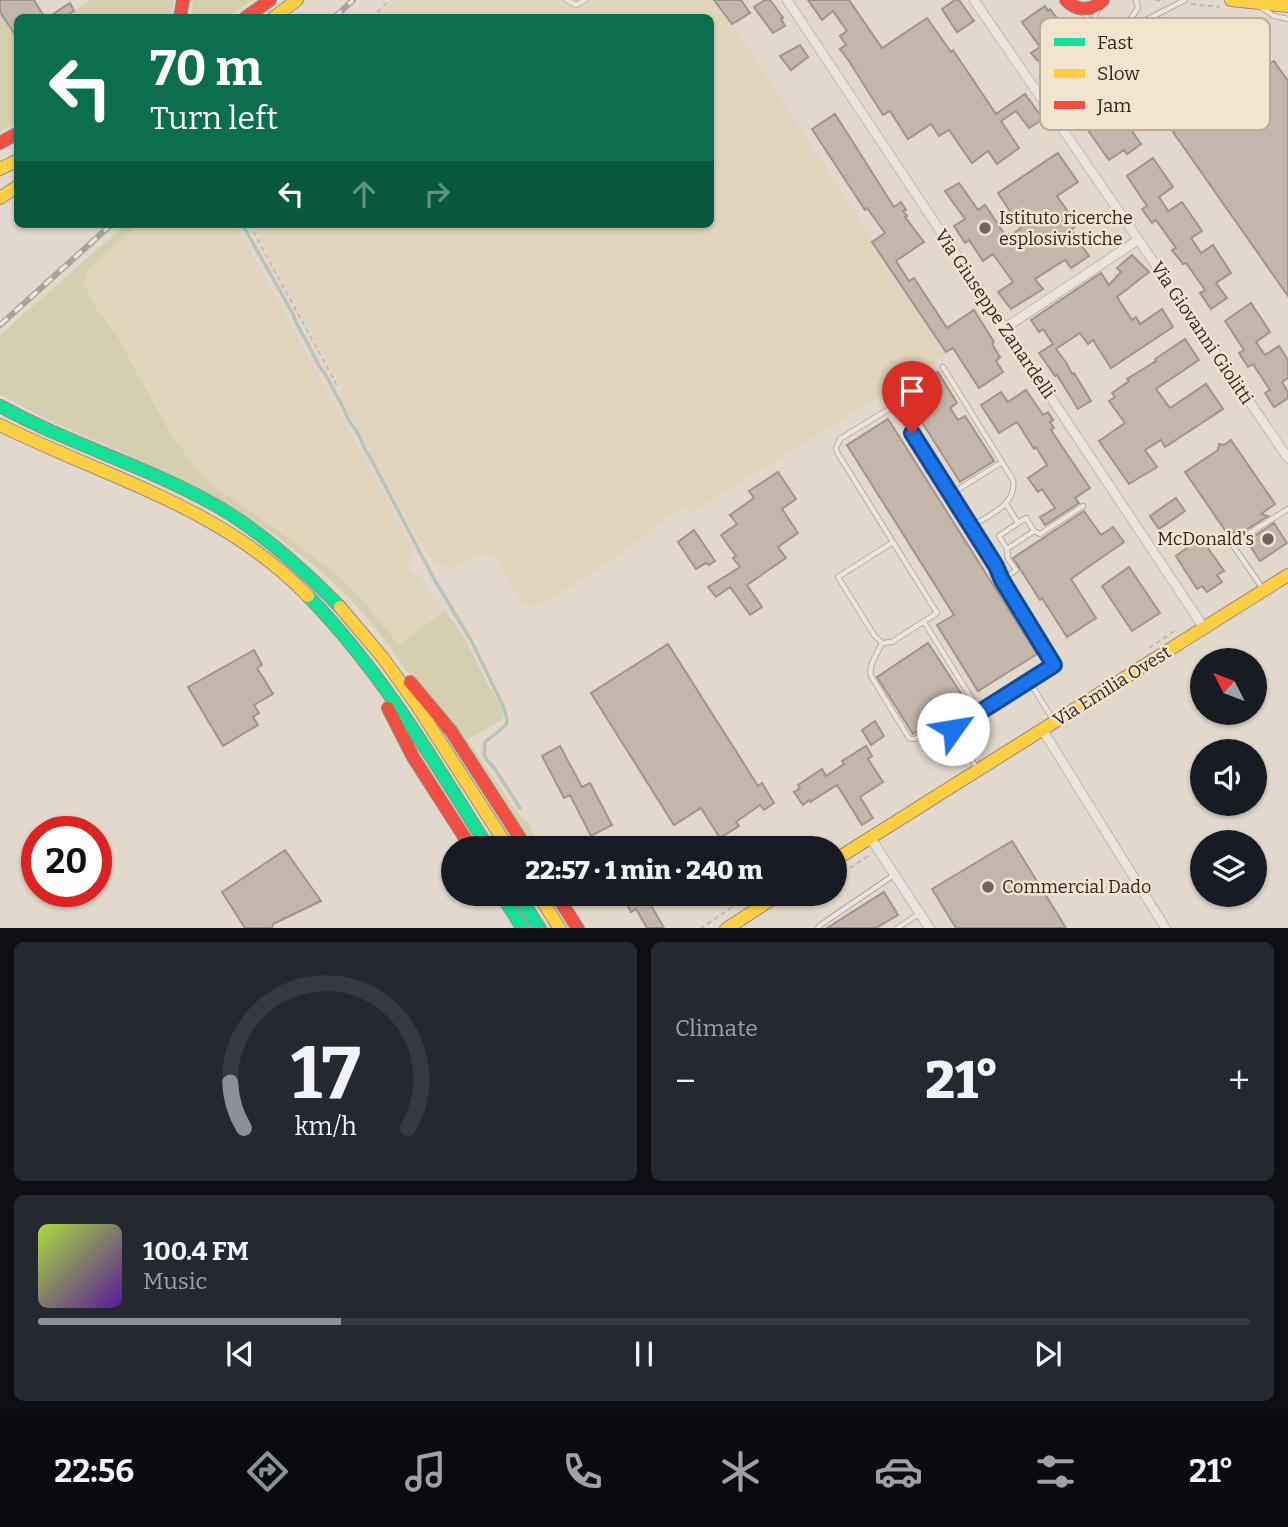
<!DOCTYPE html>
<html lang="en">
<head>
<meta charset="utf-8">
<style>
	:root { --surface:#171b24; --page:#242831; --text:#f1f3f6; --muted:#9ea1a6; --line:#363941; --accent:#8c9099 }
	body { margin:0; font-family:Bitter,serif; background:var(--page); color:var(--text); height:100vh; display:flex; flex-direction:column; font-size:26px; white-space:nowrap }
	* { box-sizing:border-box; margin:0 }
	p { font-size:23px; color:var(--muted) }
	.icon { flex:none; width:38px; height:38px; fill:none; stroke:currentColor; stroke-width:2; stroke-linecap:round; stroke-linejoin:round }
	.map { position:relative; height:928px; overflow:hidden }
	.details { display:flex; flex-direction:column; gap:14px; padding:14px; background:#0d0f14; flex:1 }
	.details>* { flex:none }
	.banner { position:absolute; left:14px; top:14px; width:700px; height:214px; border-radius:10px; box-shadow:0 2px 5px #0004; background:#0b6e4f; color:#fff; overflow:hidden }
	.needle { width:46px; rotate:312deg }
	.controls { position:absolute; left:1190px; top:648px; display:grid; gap:14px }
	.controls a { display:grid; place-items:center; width:77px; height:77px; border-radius:50%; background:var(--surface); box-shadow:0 2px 5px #0004; font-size:35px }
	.speed { position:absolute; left:21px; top:816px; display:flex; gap:14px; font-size:35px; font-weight:700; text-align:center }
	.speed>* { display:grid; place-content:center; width:91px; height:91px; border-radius:50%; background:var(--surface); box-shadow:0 2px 5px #0004; line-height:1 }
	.speed .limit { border:10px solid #d22; background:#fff; color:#111 }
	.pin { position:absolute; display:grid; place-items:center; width:60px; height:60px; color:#fff; margin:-72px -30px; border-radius:50% 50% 50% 0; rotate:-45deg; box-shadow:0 0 7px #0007 }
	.pin .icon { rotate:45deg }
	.me { position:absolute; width:77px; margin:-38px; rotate:58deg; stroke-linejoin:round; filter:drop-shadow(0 0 5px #0008) }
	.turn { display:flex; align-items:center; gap:24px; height:147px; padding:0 21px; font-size:32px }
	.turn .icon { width:91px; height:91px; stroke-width:2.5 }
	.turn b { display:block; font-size:49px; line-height:60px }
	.lanes { display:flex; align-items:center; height:66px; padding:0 21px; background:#0003; justify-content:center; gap:35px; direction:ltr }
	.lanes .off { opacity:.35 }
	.big { font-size:52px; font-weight:800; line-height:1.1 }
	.details .widget { flex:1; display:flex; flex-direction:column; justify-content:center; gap:10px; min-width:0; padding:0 24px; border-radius:10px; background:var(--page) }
	.details .dial { align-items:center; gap:0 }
	.dial svg { height:182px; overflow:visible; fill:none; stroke:var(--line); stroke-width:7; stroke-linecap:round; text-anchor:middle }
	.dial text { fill:var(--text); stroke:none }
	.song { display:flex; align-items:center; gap:21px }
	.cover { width:84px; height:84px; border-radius:10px; background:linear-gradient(135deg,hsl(80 70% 55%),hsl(270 70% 35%)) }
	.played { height:7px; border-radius:4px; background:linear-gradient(90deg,var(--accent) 25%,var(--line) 25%) }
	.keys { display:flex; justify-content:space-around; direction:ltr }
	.heat { display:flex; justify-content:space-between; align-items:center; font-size:38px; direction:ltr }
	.details .tiles { flex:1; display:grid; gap:14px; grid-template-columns:1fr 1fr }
	.widget:last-child { grid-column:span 2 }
	.trip { position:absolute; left:441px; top:836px; width:406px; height:70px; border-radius:35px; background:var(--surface); box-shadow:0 2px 5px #0004; font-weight:800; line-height:70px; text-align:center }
	.menu { display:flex; height:112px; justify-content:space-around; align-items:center; background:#090b0e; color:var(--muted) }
	.menu .icon { width:49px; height:49px }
	.menu .on { color:var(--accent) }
	.menu b { font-size:32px; color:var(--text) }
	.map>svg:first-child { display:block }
	.farmland { fill:#e1d4bc }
	.green { fill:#d4cfae }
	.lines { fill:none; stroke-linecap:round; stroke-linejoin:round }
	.stream { stroke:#b7c6ba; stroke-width:3.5 }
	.building { fill:#c5b6ac; stroke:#a2948b; stroke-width:2 }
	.lane-casing { stroke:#a79d95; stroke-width:6 }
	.street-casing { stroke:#a79d95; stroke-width:10 }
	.fast-casing { stroke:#978d84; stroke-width:14 }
	.slow-casing { stroke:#978d84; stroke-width:14 }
	.jam-casing { stroke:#978d84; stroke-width:14 }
	.path { stroke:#c3bbb3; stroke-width:2; stroke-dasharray:5 3.5; stroke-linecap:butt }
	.lane { stroke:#eae4dc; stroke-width:4.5 }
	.street { stroke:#eae4dc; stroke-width:9 }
	.fast { stroke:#16e098; stroke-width:12 }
	.slow { stroke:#ffcf43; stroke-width:12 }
	.jam { stroke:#f24e42; stroke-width:12 }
	.rail-casing { stroke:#a9a39d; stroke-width:6 }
	.rail { stroke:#f3e4d0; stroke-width:3.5; stroke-dasharray:10; stroke-linecap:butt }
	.route-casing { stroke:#114b97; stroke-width:18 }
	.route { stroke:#1a73e8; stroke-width:12 }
	.poi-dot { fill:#72645a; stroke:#f3e4d0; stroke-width:2.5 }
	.labels { text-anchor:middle; stroke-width:5; stroke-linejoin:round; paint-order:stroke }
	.poi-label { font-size:18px; fill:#35251d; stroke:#f3e4d0; text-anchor:start }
	.street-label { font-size:18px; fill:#35251d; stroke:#f3e4d0 }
	.key { fill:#f3e4d0; stroke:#baab9a; stroke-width:2 }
	.key-label { font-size:19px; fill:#35251d }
</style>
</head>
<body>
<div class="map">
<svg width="1288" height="929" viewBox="0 0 1288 929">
	<rect width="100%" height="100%" fill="#e2d8cb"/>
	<!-- farmland -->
	<g class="farmland">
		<polygon points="395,0 564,0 572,7 578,8 583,6 590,0 717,0 947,354 689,514 683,505 615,558 538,607 523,604 495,557 479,553 452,568 434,563 418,539 339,395 341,389 339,383 252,224 710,224 710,18 375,17"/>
		<polygon points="138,224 236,224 413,547 415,551 408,569 415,577 419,576 445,611 399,646 362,599 331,570 255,514 211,485 193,465 169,431 129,356 96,309 85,287 84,279 89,269"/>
	</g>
	<!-- green -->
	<g class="green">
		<polygon points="91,0 174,0 171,17 63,18"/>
		<polygon points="193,0 253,0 227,17 191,17"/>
		<polygon points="0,12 17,39 17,123 0,132"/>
		<path d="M126 224H138L89 269 84 280 85 287 96 309 117 336 169 431 193 465 211 485 255 514 331 570 362 599 399 645 445 611 462 634 488 685 503 709 502 720 474 736 469 737 468 741 518 814 529 823 539 849H532C498 801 465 753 431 705 405 669 380 630 350 599 287 535 213 492 131 457V456L46 419 0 394V335Z"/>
	</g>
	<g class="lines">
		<!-- stream -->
		<path class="stream" d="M242 224 293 314C296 326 304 335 309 346 314 355 317 365 324 372L345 411C347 421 355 427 359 436 363 444 364 450 370 457L434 579 472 642 504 708 507 720 506 725 485 742 484 755 487 760 495 769 520 808"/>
	</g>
	<!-- building -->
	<g class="building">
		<polygon points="0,0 34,0 45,18 18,18 18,39 0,12"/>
		<polygon points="714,0 741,0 750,13 732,24"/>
		<polygon points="765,0 770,0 783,18 781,19 785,26 773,33 754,7"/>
		<polygon points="808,0 849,0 882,48 927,18 951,52 953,50 996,114 1025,94 1043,119 1029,128 1016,111 1001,121 1019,148 997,164 988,151 972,163 949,130 939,136 931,124 908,139 890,111 883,115 849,61 840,49 846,45 840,36 847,31 833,11 822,20"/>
		<polygon points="955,0 959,0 974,21 957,32 942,9"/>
		<polygon points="70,3 74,11 63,18 47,18"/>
		<polygon points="1045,6 1048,11 1050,9 1060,22 1071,38 1069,40 1141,144 1127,154 1124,150 1109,160 1038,60 1037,60 1031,53 1040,47 1022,22"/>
		<polygon points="1172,23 1244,30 1269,64 1274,61 1288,81 1288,296 1173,132 1196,116 1144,45"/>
		<polygon points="800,45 808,57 791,70 780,56"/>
		<polygon points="835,114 894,207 901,202 906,210 903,211 907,216 905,217 924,242 896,261 909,281 914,278 947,328 974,310 994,342 992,344 1000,357 996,361 1003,372 979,388 953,348 946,352 872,242 885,233 867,208 865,210 812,129"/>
		<polygon points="1058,153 1078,182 1057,196 1077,225 1071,230 1089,256 1071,268 1065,260 1035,279 1043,289 1011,309 998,292 1013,282 993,254 983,261 969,240 965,243 954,226 965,219 945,191 959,183 978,210 985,205 1007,238 1021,228 998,193"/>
		<polygon points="1153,158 1173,187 1159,197 1168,211 1182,202 1202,231 1191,238 1201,253 1213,245 1231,273 1216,283 1227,298 1211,309 1200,293 1205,290 1186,263 1183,264 1172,250 1176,248 1156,220 1152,223 1142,209 1147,206 1127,176"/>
		<polygon points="1132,255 1149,272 1117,297 1132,320 1136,317 1140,324 1162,309 1173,327 1111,368 1093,340 1088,344 1080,333 1056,349 1067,364 1072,374 1074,373 1091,401 1078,409 1057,375 1055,376 1039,353 1053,344 1043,329 1039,332 1031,320 1101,273 1109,285 1121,272 1117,268"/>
		<polygon points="1251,303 1270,332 1256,342 1265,355 1279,346 1288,360 1288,378 1282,382 1288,392 1288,398 1274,407 1265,393 1270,390 1253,364 1248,367 1239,353 1244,350 1225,321"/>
		<polygon points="1185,339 1199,360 1156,389 1170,408 1206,384 1223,409 1165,447 1161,440 1145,450 1157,467 1129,484 1099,441 1125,423 1109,401 1115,397 1112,393 1129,381 1127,379 1156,361 1155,359"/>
		<polygon points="938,372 957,403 950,408 958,420 965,416 994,461 960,482 904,394"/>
		<polygon points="1026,390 1043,415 1048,412 1053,420 1050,422 1054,428 1051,430 1090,488 1075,498 1079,503 1045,525 1040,517 1055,508 1042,489 1038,492 1028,478 1047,465 1036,447 1034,449 1017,422 999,433 981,405 1001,392 1008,402"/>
		<polygon points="888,419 1037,654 978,691 937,625 954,615 847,445"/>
		<polygon points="1231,440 1275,504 1261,514 1268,516 1241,533 1239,529 1229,536 1185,472 1218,450 1219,444 1224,445"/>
		<polygon points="778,472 796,499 782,509 798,533 778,547 786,558 747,585 762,607 750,615 730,587 716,597 708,587 740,567 733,558 736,556 721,535 737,524 730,515 754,498 749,491"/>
		<polygon points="1176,498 1185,511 1159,529 1150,516"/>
		<polygon points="1084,511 1101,535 1113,527 1124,542 1071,579 1096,618 1067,637 1042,598 1040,600 1013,558"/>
		<polygon points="1274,523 1287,543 1260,561 1247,541"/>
		<polygon points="694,530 715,561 709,565 706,563 696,569 678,542"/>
		<polygon points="1201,538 1224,571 1217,575 1222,582 1207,592 1202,586 1197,589 1176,556"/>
		<polygon points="1129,567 1160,613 1132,631 1102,586"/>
		<polygon points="928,643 966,701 913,734 877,677"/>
		<polygon points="668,644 758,786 762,783 774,803 764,810 760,805 736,822 739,826 720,838 701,808 674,825 591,693"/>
		<polygon points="254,650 262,665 257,668 273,694 254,705 259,713 253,717 258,725 223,746 188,687"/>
		<polygon points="875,721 884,736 871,745 862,730"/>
		<polygon points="560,746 582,787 590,783 612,825 591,836 570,795 564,798 542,756"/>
		<polygon points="866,746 872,756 868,759 883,782 860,797 873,818 862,825 837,785 810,802 809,800 803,805 794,792 800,788 798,785 822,769 826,776 844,764 842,761"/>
		<polygon points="1012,841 1066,928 956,928 932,889"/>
		<polygon points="285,850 321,901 273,924 272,928 245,928 222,892"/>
		<polygon points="884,892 898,915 876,928 827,928"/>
		<polygon points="621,894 650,894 653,900 649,902 664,928 647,928 636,909 631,912"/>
	</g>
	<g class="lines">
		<!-- lane casing -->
		<g class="lane-casing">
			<g id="lane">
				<polyline points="567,0 576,5 585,0"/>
				<polyline points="1262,8 1274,16 1288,19"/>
				<polyline points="1084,13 1092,24 1098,9"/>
				<polyline points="1092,24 1117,70"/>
				<polyline points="1128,44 1132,29 1138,24 1185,0"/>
				<polyline points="1133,53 1123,34 1127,24 1138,8 1136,0"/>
				<path d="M943 367 1013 480C1017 505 990 514 971 527"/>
				<polyline points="951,494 1002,462"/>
				<polyline points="1006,504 1018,523 999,536 1007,549 1034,531 1040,534 1083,506"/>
				<polyline points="1018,523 1026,518 1034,531"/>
				<polyline points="893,542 838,577 874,635 882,643 892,642 937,613 837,452 836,448 840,439 889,409 893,408 900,412 996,566 1002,580 1054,665 1029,681"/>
				<polyline points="1002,580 1016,570 1008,559 1007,549"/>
				<polyline points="1263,589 1232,544 1288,509"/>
				<polyline points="924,622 980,712"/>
				<path d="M882 643C878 653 868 665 871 676L909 738C914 740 916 739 920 736L927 745 1029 681 1054 721"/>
				<polyline points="953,729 976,767"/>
				<polyline points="818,929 819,926 894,875"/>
				<polyline points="896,929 919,914"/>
			</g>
		</g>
		<!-- street casing -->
		<g class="street-casing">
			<g id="street">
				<polyline points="787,0 1204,628"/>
				<polyline points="974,0 1288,458"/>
				<polyline points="1005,328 1138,240"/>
				<polyline points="1042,729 1166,929"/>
				<polyline points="870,837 930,929"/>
			</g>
		</g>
		<!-- fast casing -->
		<g class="fast-casing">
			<g id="fast">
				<path d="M0 406C69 444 146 466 215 505 262 532 302 568 340 607"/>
				<path d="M308 596C381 671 434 761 489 849"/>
				<polyline points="501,894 523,929"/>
				<polyline points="518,894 540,929"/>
			</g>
		</g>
		<!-- slow casing -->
		<g class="slow-casing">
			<g id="slow">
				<polyline points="1231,0 1288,6"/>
				<polyline points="273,18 297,0"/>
				<polyline points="0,169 18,160"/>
				<polyline points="0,198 18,186"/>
				<path d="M0 425C107 478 222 507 308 596"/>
				<polyline points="340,607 383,658 416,704 509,849"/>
				<polyline points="835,860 1288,575"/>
				<polyline points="538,894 560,929"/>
				<polyline points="726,929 780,894"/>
			</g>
		</g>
		<!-- jam casing -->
		<g class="jam-casing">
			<g id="jam">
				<path d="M1066 0C1078 12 1091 12 1103 0"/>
				<polyline points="180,18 183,0"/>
				<polyline points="245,18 270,0"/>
				<polyline points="0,143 18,133"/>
				<polyline points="410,682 451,731 527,849"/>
				<polyline points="388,708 413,757 472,849"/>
				<polyline points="556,894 578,929"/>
			</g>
		</g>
		<!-- path -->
		<g class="path">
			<polyline points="1155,0 1164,1"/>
			<polyline points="1191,4 1220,7"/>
			<polyline points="371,18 390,0"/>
			<polyline points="249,224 338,387"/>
			<polyline points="1149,648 1176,630"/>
			<polyline points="835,876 839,875 870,855"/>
			<polyline points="787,903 802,894"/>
			<polyline points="700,929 751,894"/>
		</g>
		<!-- lane -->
		<use href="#lane" class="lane"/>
		<!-- street -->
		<use href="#street" class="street"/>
		<!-- fast -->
		<use href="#fast" class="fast"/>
		<!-- slow -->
		<use href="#slow" class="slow"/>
		<!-- jam -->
		<use href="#jam" class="jam"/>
		<!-- rail casing -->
		<g class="rail-casing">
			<g id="rail">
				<polyline points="334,18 353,0"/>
				<polyline points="0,325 112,224"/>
			</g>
		</g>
		<!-- rail -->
		<use href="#rail" class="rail"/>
	</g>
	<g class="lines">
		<!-- route casing -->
		<g class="route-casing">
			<polyline id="route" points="912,433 996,566 1002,580 1054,665 953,729"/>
		</g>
		<!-- route -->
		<use href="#route" class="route"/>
	</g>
	<!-- markers -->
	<g class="poi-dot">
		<circle cx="985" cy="228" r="7"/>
		<circle cx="1268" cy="539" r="7"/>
		<circle cx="988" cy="887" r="7"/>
	</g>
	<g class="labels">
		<!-- poi labels -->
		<g class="poi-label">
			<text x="999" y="224">Istituto ricerche<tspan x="999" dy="21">esplosivistiche</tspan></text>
			<text x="1254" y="545" text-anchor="end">McDonald's</text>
			<text x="1002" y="893">Commercial Dado</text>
		</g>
		<!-- street labels -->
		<g class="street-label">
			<text transform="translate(995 314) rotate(56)" y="6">Via Giuseppe Zanardelli</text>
			<text transform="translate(1202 333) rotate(56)" y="6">Via Giovanni Giolitti</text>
			<text transform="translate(1112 686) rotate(-32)" y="6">Via Emilia Ovest</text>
		</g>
	</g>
	<!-- legend -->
	<rect x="1040" y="18" width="230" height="112" rx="10" class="key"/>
	<rect x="1054" y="38" width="31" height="8" fill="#16e098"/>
	<rect x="1054" y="69" width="31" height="9" fill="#ffcf43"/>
	<rect x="1054" y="101" width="31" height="8" fill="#f24e42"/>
	<g class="key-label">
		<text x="1097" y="49">Fast</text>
		<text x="1097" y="80">Slow</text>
		<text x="1097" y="112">Jam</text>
	</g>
</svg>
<div class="controls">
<a><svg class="needle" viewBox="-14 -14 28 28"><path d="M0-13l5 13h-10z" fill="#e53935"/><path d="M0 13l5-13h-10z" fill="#9ea1a6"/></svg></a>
<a><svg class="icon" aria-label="sound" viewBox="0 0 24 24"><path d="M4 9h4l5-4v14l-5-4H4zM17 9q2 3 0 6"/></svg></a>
<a><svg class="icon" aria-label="layers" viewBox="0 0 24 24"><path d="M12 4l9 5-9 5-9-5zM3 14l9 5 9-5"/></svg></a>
</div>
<div class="speed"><div class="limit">20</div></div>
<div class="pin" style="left:912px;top:433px;background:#d93025"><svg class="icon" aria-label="arrive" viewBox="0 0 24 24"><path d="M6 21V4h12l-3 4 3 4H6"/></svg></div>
<svg class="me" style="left:953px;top:729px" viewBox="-20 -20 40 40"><circle r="19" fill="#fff"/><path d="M0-13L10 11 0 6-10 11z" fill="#1a73e8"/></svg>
<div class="trip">22:57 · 1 min · 240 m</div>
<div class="banner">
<div class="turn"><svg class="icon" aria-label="left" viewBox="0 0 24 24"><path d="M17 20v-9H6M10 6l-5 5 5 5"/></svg><div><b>70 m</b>Turn left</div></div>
<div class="lanes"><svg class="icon" aria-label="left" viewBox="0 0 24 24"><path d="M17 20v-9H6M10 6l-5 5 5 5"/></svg><svg class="icon off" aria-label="ahead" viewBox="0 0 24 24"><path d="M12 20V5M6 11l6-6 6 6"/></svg><svg class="icon off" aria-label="right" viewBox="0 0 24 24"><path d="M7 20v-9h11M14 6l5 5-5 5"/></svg></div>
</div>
</div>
<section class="details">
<div class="tiles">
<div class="widget dial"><svg viewBox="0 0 100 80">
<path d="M14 69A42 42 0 1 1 86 69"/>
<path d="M14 69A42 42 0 0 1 8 49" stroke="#8c9099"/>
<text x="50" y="56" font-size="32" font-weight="700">17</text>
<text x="50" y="72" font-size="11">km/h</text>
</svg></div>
<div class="widget"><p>Climate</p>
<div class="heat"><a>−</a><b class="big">21°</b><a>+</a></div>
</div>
<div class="widget">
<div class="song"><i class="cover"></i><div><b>100.4 FM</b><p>Music</p></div></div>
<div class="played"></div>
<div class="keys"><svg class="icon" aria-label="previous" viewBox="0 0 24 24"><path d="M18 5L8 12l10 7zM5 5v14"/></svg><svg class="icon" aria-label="pause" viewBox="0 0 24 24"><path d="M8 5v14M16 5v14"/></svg><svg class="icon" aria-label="next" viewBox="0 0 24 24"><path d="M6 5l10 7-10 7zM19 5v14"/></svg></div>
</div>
</div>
</section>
<nav class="menu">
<b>22:56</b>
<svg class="icon on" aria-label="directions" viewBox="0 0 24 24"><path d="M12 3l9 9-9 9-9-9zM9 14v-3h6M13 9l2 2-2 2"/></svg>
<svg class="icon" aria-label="music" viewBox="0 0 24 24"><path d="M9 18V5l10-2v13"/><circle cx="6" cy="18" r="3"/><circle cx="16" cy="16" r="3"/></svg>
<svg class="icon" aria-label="phone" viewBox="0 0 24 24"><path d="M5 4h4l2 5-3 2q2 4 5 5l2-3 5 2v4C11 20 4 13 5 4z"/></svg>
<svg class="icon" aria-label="climate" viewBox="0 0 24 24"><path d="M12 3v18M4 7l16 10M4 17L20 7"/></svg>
<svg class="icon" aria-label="car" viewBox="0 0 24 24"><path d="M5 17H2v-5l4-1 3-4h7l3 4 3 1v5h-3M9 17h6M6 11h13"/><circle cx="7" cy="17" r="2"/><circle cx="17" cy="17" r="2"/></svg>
<svg class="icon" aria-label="filters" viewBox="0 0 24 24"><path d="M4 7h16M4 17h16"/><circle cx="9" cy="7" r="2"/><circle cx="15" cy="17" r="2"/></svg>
<b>21°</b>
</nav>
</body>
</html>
